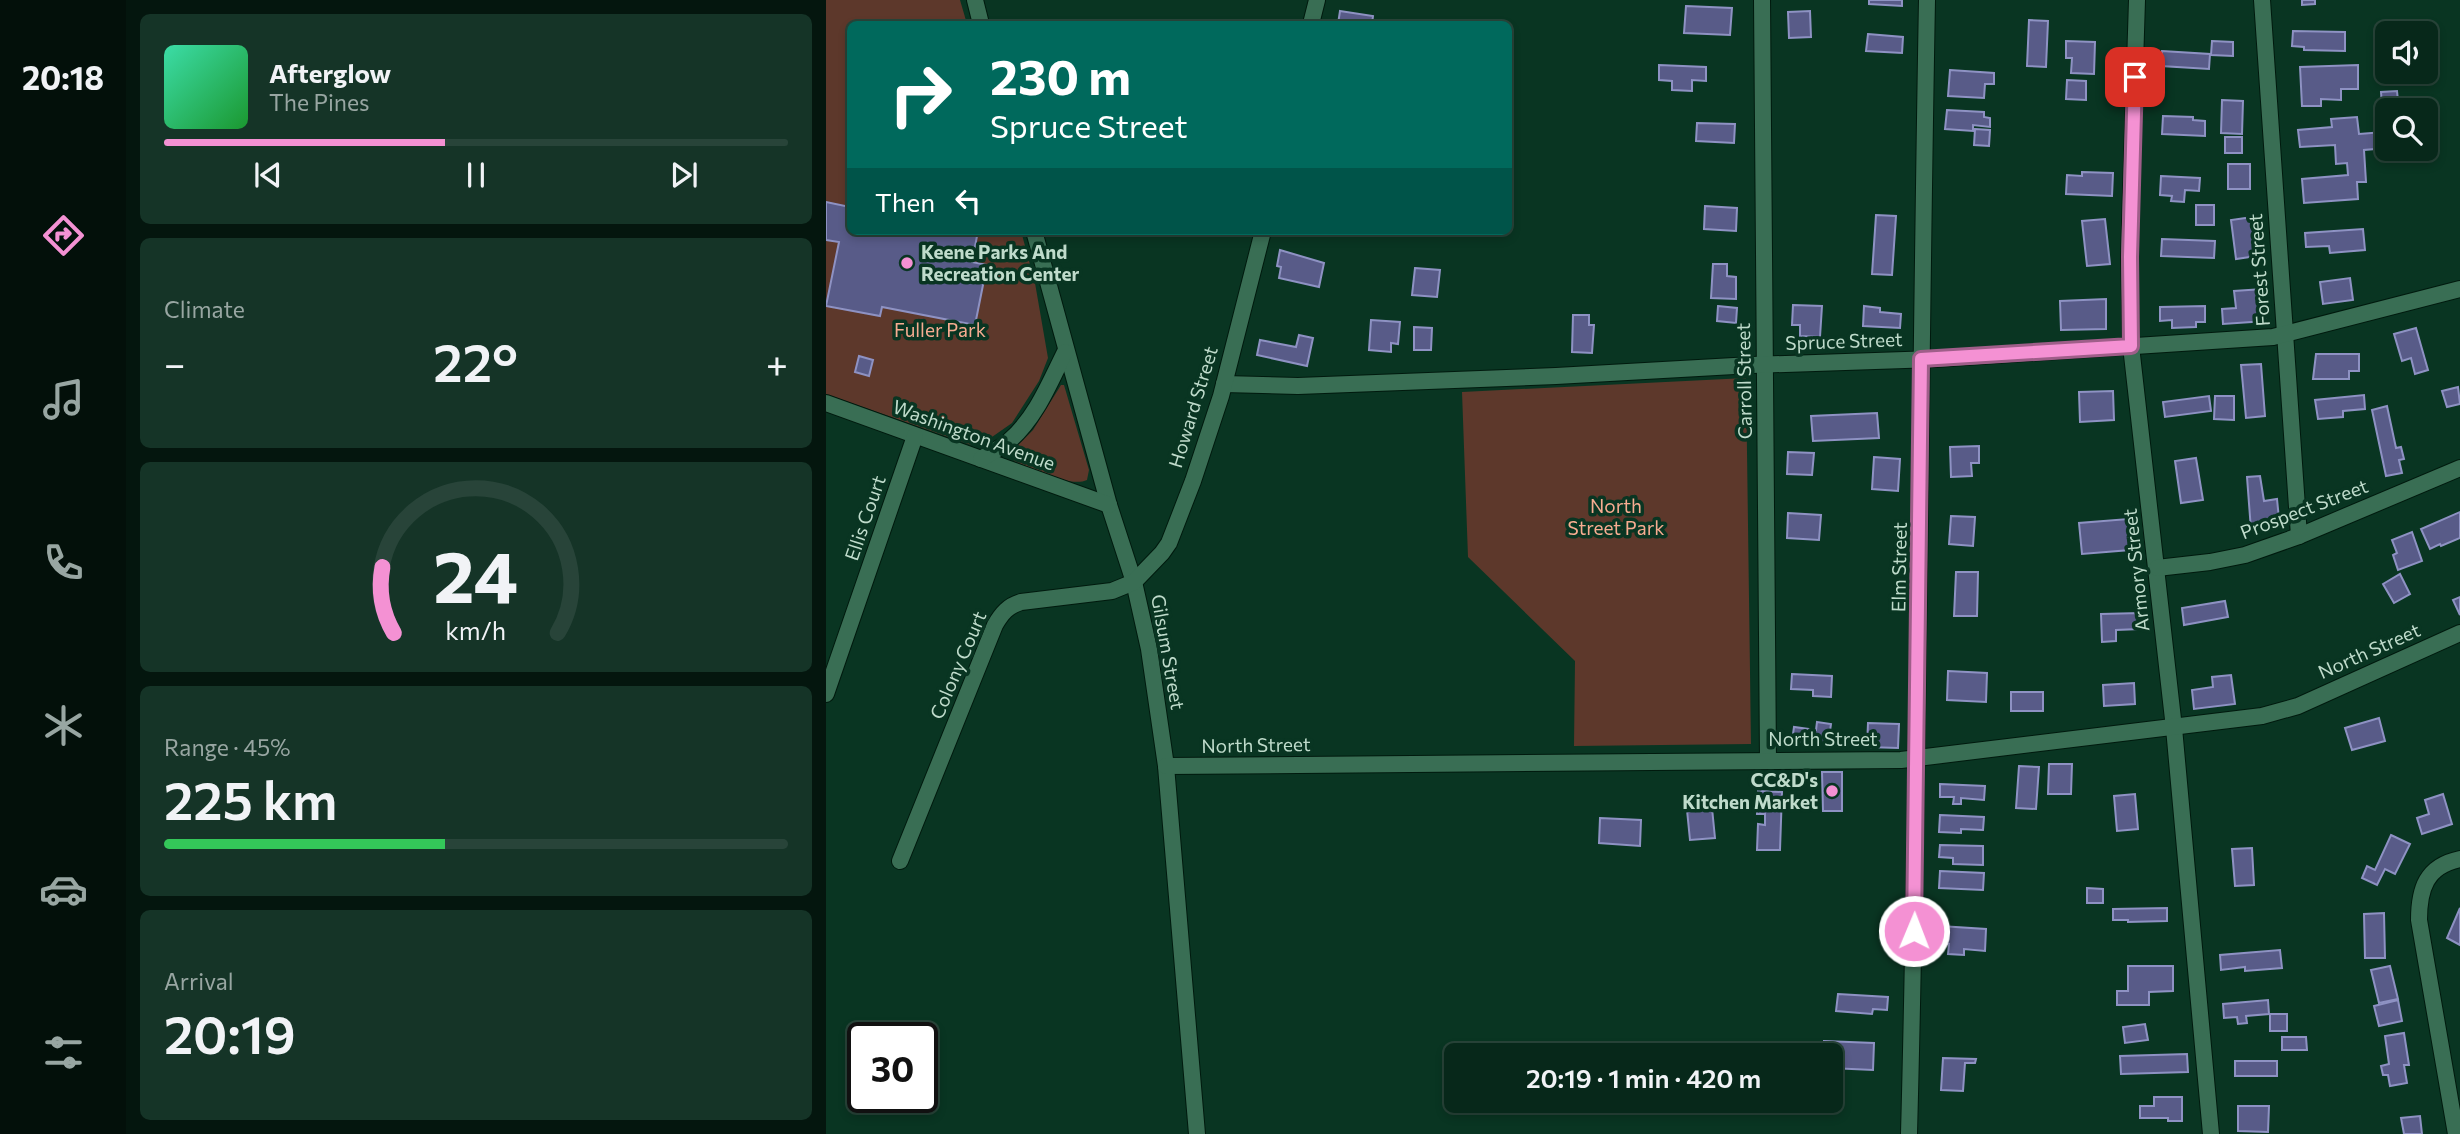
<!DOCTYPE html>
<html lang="en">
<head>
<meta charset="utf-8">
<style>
	:root { --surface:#07281a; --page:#153427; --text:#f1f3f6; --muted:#98a6a2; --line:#284439; --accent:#f491d3 }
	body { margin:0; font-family:Commissioner,sans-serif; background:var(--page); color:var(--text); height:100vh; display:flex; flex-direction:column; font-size:26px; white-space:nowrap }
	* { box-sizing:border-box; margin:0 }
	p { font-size:23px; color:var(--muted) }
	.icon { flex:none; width:38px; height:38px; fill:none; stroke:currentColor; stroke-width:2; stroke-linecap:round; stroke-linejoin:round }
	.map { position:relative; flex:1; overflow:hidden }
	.side { display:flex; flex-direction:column; gap:14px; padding:14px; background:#04160e; width:700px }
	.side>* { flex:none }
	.banner { position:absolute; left:21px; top:21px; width:665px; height:214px; border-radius:10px; box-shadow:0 4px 10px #0003,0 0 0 2px var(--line); background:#00695c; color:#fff; overflow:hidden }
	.tools { position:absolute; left:1549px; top:21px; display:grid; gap:14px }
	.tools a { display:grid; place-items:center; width:63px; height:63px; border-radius:10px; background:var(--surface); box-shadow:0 4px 10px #0003,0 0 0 2px var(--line); font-size:35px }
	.speed { position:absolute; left:21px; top:1022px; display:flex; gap:14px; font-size:35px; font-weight:700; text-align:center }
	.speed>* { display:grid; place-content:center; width:91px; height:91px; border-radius:50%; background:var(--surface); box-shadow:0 4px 10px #0003,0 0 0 2px var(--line); line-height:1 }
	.speed .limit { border:4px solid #111; border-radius:10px; background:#fff; color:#111 }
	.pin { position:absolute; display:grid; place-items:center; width:60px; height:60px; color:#fff; margin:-30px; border-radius:14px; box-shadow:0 4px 10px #0006 }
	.me { position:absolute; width:77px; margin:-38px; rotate:1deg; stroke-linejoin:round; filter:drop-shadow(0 0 5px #0008) }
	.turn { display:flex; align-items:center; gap:24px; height:147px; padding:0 28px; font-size:32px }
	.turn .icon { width:91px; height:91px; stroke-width:2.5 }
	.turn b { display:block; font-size:49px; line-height:60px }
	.then { display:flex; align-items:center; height:66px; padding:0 28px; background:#0003; gap:14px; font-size:26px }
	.big { font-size:52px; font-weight:600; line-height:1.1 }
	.side .card { flex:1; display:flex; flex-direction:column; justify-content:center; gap:10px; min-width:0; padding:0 24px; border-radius:10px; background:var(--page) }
	.side .dial { align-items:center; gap:0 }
	.dial svg { height:182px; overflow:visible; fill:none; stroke:var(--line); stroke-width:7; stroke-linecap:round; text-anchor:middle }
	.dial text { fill:var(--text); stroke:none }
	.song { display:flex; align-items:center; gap:21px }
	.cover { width:84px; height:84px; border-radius:10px; background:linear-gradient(135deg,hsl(160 70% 55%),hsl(130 70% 35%)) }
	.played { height:7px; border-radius:4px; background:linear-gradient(90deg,var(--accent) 45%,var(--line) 45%) }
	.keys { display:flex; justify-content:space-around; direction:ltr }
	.heat { display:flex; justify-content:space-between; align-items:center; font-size:38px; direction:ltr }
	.charge { height:10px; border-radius:5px; background:linear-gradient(90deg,#34c759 45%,var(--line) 0) }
	.trip { position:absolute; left:618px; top:1043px; width:399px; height:70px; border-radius:10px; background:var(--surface); box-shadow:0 4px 10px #0003,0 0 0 2px var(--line); font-weight:600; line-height:70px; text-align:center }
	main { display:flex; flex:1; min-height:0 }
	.tab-bar { display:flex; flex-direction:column; width:126px; justify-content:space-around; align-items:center; background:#03100a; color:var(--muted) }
	.tab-bar .icon { width:49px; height:49px }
	.tab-bar .current { color:var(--accent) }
	.tab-bar b { font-size:32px; color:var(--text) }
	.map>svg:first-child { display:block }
	.green { fill:#5d382b }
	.building { fill:#585b88; stroke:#8e92c3; stroke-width:2 }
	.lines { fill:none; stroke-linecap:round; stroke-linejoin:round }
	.minor-casing { stroke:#001a0e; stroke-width:18 }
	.minor { stroke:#396e54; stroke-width:16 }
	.route-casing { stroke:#9f5e89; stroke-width:18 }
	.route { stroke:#f491d3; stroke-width:12 }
	.poi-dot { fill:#f491d3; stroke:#093522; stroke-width:2.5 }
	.labels { text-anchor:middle; stroke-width:7; stroke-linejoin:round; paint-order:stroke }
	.poi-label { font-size:19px; font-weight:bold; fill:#bfdbcb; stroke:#093522; text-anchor:start }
	.street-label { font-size:19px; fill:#bfdbcb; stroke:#093522 }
	.park-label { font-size:19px; fill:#f7ac91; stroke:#093522 }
</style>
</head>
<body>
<main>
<nav class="tab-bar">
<b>20:18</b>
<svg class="icon current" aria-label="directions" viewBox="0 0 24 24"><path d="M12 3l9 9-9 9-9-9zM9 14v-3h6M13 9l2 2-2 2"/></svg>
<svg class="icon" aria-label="music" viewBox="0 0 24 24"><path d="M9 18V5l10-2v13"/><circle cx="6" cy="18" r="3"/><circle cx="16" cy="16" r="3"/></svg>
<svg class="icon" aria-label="phone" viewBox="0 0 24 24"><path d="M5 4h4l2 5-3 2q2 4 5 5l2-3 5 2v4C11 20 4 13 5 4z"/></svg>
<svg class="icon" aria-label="climate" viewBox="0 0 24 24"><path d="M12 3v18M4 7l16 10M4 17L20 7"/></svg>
<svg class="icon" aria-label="car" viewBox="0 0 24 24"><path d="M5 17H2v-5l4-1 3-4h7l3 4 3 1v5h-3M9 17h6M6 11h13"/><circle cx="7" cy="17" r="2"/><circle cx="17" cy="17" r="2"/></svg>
<svg class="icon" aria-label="filters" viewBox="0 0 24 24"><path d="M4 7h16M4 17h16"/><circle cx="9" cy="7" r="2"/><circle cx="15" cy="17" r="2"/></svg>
</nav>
<section class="side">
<div class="card">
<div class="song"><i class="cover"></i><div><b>Afterglow</b><p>The Pines</p></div></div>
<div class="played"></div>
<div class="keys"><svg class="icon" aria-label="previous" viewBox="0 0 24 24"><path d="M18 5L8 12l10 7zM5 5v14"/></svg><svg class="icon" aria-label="pause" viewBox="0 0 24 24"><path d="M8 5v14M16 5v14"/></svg><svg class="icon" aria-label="next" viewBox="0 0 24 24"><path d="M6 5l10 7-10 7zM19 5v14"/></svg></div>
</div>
<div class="card"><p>Climate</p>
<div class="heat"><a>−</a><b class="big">22°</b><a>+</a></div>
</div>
<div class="card dial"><svg viewBox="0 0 100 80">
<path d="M14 69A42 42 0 1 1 86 69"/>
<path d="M14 69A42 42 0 0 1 9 40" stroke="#f491d3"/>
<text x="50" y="56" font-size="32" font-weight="700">24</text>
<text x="50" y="72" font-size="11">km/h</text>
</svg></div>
<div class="card"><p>Range · 45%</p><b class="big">225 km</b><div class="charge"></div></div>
<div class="card"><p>Arrival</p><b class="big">20:19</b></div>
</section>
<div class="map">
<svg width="1634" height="1134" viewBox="0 0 1634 1134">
	<rect width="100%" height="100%" fill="#093522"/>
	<!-- green -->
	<g class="green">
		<polygon points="0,0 134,0 141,24 24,24 24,231 195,231 209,283 222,358 213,381 186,423 156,444 145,445 0,394"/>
		<polygon points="920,378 925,744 748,746 749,661 642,557 636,392"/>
		<path d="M235 385H238L263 470 261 480C244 488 206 468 188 461L186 453 188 449 207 430Z"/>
	</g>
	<!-- building -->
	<g class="building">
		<polygon points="1043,0 1076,0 1076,6 1043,4"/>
		<polygon points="1476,0 1489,0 1489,4 1476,5"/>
		<polygon points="860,6 906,8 904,35 858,33"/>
		<polygon points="514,11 547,16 546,24 512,24"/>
		<polygon points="984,11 985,37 963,38 962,12"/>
		<polygon points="1203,20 1222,21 1220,67 1201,66"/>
		<polygon points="1467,31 1519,32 1519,51 1478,50 1478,47 1466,46"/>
		<polygon points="1042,34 1077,37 1076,53 1040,51"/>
		<polygon points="1240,41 1269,42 1268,74 1245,73 1246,58 1240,58"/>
		<polygon points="1386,41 1407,42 1407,56 1385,55"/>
		<polygon points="1336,51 1384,54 1383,69 1335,66"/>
		<polygon points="833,65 880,67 880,81 866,80 866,91 846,90 846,81 833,80"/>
		<polygon points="1532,65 1532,89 1515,89 1515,100 1495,99 1495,106 1476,106 1474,67"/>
		<polygon points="1124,70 1168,73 1168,84 1159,84 1158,98 1122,96"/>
		<polygon points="1241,80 1260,81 1260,100 1240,99"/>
		<polygon points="1571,91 1573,110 1561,110 1561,148 1538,150 1540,182 1531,182 1532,199 1478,203 1476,179 1522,175 1521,163 1510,164 1509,145 1474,147 1472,130 1506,127 1505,119 1531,117 1533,134 1558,132 1555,92"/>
		<polygon points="1396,100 1417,101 1416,134 1395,133"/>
		<polygon points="1121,110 1158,112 1158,117 1164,118 1164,127 1147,125 1147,131 1119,129"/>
		<polygon points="1337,116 1367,117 1367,120 1379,121 1379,136 1336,134"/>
		<polygon points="871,123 909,124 908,143 870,141"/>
		<polygon points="1149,129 1164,130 1163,146 1148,145"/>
		<rect x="1399" y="137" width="17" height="16"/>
		<rect x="1402" y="164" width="22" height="25"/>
		<polygon points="1256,172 1287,173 1286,196 1240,194 1241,175 1256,176"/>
		<polygon points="1335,176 1374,178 1373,191 1359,190 1358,202 1345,201 1346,196 1334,195"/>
		<polygon points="0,202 24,207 24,231 152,231 146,262 161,265 149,325 56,307 54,316 0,306 13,242 0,240"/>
		<rect x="1370" y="205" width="18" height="20"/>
		<polygon points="879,206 911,208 910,231 878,229"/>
		<polygon points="1050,215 1070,216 1066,275 1046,274"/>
		<polygon points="1427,217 1431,256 1410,259 1405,220"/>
		<polygon points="1279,219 1284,264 1261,266 1256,221"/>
		<polygon points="1537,229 1539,250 1504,253 1503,246 1480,247 1479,233"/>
		<polygon points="1336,239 1389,241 1388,258 1335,256"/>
		<polygon points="454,250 498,263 493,287 453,278 455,267 451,266"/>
		<polygon points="887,264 901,264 901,276 910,277 910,299 885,298"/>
		<polygon points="589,268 614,270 611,297 586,295"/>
		<polygon points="1524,278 1527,300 1497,304 1494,282"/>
		<polygon points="1437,289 1440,321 1397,324 1396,309 1410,308 1408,291"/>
		<polygon points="1280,299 1280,329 1235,330 1234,301"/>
		<polygon points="967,305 996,306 994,337 974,336 974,325 966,325"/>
		<polygon points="892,306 911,308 910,323 891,321"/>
		<polygon points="1038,306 1054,308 1054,312 1075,314 1074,328 1037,326"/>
		<polygon points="1379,306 1379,322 1370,322 1370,327 1346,328 1346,320 1334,321 1334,307"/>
		<polygon points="747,315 763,315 763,325 768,325 766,353 746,352"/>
		<polygon points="545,320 574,322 572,344 565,343 565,352 543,350"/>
		<polygon points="588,327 606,328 605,350 588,350"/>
		<polygon points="1590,328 1602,370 1589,374 1585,358 1576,361 1568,334"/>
		<polygon points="473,335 487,338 481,366 431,355 434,340 470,347"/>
		<polygon points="1490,354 1533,354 1533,371 1523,371 1523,379 1487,379"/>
		<polygon points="33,356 47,360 43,376 29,372"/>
		<polygon points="1435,364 1439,416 1420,418 1415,365"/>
		<polygon points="1632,387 1634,404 1621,407 1616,391"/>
		<polygon points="1287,391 1288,420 1254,422 1253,392"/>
		<polygon points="1538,395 1539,409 1517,411 1517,417 1492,419 1489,400"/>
		<polygon points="1383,396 1385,411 1339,417 1337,402"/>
		<polygon points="1389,396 1408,396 1408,420 1388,419"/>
		<polygon points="1561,406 1570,448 1575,447 1578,459 1573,460 1576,473 1560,476 1546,410"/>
		<polygon points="1051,413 1053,438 987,441 985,416"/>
		<polygon points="1153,446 1153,463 1145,463 1146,476 1125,477 1124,447"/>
		<polygon points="962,452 988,453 986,475 961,474"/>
		<polygon points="1048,457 1074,459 1072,491 1046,489"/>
		<polygon points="1370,458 1377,500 1355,503 1349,461"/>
		<polygon points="1434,476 1438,501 1451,499 1453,519 1441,520 1442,528 1425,530 1421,477"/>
		<polygon points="1634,512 1634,538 1615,546 1614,544 1604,549 1595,529"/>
		<polygon points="962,513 995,515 993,540 961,538"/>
		<polygon points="1125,516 1149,517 1147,546 1123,544"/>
		<polygon points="1302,519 1304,550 1256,554 1253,523"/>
		<polygon points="1586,532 1596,561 1572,570 1567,555 1571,553 1566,540"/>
		<polygon points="1130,572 1152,572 1151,616 1128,616"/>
		<polygon points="1574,574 1584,594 1568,603 1557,584"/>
		<polygon points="1634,597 1634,615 1627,600"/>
		<polygon points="1399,601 1402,617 1358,625 1356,608"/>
		<polygon points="1314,613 1314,629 1290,630 1290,641 1276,642 1275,614"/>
		<polygon points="1122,671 1161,673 1160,702 1121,700"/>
		<polygon points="966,674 1006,676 1005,697 987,696 987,690 965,689"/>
		<polygon points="1405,675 1409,704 1368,709 1366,690 1387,687 1386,677"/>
		<polygon points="1308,683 1309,704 1278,706 1277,685"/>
		<rect x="1185" y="692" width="32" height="19"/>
		<polygon points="1553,718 1559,741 1526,750 1519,728"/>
		<polygon points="991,722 1005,724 1002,745 966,741 968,727 990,730"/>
		<polygon points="1042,723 1073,724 1072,748 1041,747"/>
		<polygon points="1223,764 1246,764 1245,794 1222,794"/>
		<polygon points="1193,766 1213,767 1210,809 1190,808"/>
		<polygon points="996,772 1016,772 1016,811 997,811"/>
		<polygon points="1114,784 1159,786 1158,800 1135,798 1135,804 1127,804 1128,797 1114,797"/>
		<polygon points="932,791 956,792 954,850 931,850 932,824 939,825 939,814 931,814"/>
		<polygon points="1309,794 1312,829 1291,831 1288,796"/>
		<polygon points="1617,794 1626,824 1596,834 1591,818 1603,814 1599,800"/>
		<polygon points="886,808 889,838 864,840 861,810"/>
		<polygon points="1114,815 1158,817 1157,830 1135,829 1135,833 1113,832"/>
		<polygon points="774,818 815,820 814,846 773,843"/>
		<polygon points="1565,835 1584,844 1569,874 1559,869 1551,885 1536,878 1541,866 1549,870"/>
		<polygon points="1114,845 1157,846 1157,865 1127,864 1127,858 1113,857"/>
		<polygon points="1426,848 1428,885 1409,886 1406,849"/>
		<polygon points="1114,871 1158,873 1157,890 1113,888"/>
		<polygon points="1261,888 1277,889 1277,903 1261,903"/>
		<polygon points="1341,908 1341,921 1302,922 1302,920 1287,920 1287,909"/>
		<polygon points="1634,908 1634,945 1621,938"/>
		<polygon points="1558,913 1559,958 1539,958 1538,914"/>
		<polygon points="1114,926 1160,929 1159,951 1138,949 1138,955 1122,954 1123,944 1113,943"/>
		<polygon points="1454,950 1456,968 1419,971 1419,967 1395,970 1394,955"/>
		<polygon points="1302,966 1347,966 1347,991 1323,992 1323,1005 1291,1005 1291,991 1302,991"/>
		<polygon points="1564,966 1572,999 1553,1003 1545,970"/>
		<polygon points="1012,994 1062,997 1061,1010 1047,1009 1046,1014 1010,1011"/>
		<polygon points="1442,1000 1443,1014 1420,1016 1421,1023 1412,1024 1411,1017 1398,1018 1397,1004"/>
		<polygon points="1572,1000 1576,1021 1553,1026 1548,1006"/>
		<rect x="1444" y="1014" width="17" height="17"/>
		<polygon points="1319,1024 1322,1040 1299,1043 1297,1027"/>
		<polygon points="1578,1033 1583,1065 1578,1065 1581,1083 1564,1086 1562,1075 1557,1075 1555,1066 1563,1064 1559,1036"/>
		<polygon points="1456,1037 1480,1037 1481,1050 1456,1050"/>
		<polygon points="998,1041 1048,1043 1047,1070 1004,1068 1004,1055 998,1055"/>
		<polygon points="1361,1054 1362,1072 1295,1074 1294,1056"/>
		<polygon points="1117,1058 1150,1059 1149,1063 1139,1063 1137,1091 1115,1090"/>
		<rect x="1409" y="1061" width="42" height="15"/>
		<polygon points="1328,1097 1356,1097 1356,1121 1342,1121 1342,1118 1314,1118 1314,1106 1328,1106"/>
		<polygon points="1412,1106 1443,1106 1442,1132 1412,1131"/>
		<polygon points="1594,1116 1596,1134 1578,1134 1575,1118"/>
	</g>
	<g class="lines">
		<!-- minor casing -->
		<g class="minor-casing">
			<g id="minor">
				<polyline points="149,0 155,24"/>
				<polyline points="936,0 942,761"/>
				<polyline points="1311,0 1303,257 1305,346 1348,728 1385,1134"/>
				<polyline points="1436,0 1473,536"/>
				<polyline points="485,24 491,0"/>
				<polyline points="208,231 283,505 308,582 323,649 340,766 371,1134"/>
				<polyline points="398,384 472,386 730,376 926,365 1109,359 1447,337 1634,289"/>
				<polyline points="0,403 283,505"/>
				<path d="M155 459C164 453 175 448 183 441 210 418 224 382 239 352"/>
				<polyline points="1331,568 1384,562 1419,555 1473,536 1634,468"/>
				<polyline points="0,694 89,436"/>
				<polyline points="340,766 1075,760 1436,716 1472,706 1634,633"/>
				<path d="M74 861 169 625C176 613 182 606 195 602L286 591 308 582 336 553 343 543 367 481 395 396 437 231"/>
				<path d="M1083 1134C1093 756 1094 378 1101 0"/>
				<path d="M1630 1134 1593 920C1593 889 1600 866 1634 859"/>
			</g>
		</g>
		<!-- minor -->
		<use href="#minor" class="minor"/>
	</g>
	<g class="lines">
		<!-- route casing -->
		<g class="route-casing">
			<polyline id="route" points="1088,931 1095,359 1305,346 1304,257 1309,77"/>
		</g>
		<!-- route -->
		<use href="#route" class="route"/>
	</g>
	<!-- markers -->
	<g class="poi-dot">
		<circle cx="81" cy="263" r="7"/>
		<circle cx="1006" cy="791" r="7"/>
	</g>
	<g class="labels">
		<!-- poi labels -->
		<g class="poi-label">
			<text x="95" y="259">Keene Parks And<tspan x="95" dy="22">Recreation Center</tspan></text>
			<text x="992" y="787" text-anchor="end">CC&amp;D's<tspan x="992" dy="22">Kitchen Market</tspan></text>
		</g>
		<!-- street labels -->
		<g class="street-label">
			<text transform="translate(1433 270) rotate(-94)" y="7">Forest Street</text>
			<text transform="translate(1018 341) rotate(-2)" y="7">Spruce Street</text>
			<text transform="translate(918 381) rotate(-91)" y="7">Carroll Street</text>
			<text transform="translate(367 407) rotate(-73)" y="7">Howard Street</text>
			<text transform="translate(148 435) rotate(20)" y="7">Washington Avenue</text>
			<text transform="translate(1478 509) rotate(-21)" y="7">Prospect Street</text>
			<text transform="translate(39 518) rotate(-71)" y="7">Ellis Court</text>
			<text transform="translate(1073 567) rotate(-89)" y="7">Elm Street</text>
			<text transform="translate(1310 570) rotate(-96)" y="7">Armory Street</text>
			<text transform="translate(1543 651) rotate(-24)" y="7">North Street</text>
			<text transform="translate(342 652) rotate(80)" y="7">Gilsum Street</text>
			<text transform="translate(132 665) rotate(-67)" y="7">Colony Court</text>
			<text x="997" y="746">North Street</text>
			<text transform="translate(430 745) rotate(-1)" y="7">North Street</text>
		</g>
		<!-- park labels -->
		<g class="park-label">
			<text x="114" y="337">Fuller Park</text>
			<text x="790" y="513">North<tspan x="790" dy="22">Street Park</tspan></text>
		</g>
	</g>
</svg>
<div class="tools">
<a><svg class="icon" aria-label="sound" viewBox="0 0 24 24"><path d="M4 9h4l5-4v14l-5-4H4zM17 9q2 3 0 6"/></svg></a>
<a><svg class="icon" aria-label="search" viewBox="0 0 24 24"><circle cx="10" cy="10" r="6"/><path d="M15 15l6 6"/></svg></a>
</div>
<div class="speed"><div class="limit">30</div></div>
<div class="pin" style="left:1309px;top:77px;background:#d93025"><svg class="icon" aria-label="arrive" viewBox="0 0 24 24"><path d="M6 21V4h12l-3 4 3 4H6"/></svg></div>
<svg class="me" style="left:1088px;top:931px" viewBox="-20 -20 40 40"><circle r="17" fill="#f491d3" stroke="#fff" stroke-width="3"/><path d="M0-11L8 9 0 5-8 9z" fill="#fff"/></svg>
<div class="trip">20:19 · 1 min · 420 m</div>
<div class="banner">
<div class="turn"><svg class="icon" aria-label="right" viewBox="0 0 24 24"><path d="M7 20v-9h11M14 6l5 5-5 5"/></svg><div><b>230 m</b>Spruce Street</div></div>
<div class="then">Then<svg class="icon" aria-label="left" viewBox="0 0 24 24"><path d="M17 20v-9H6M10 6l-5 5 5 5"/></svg></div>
</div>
</div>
</main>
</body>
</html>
